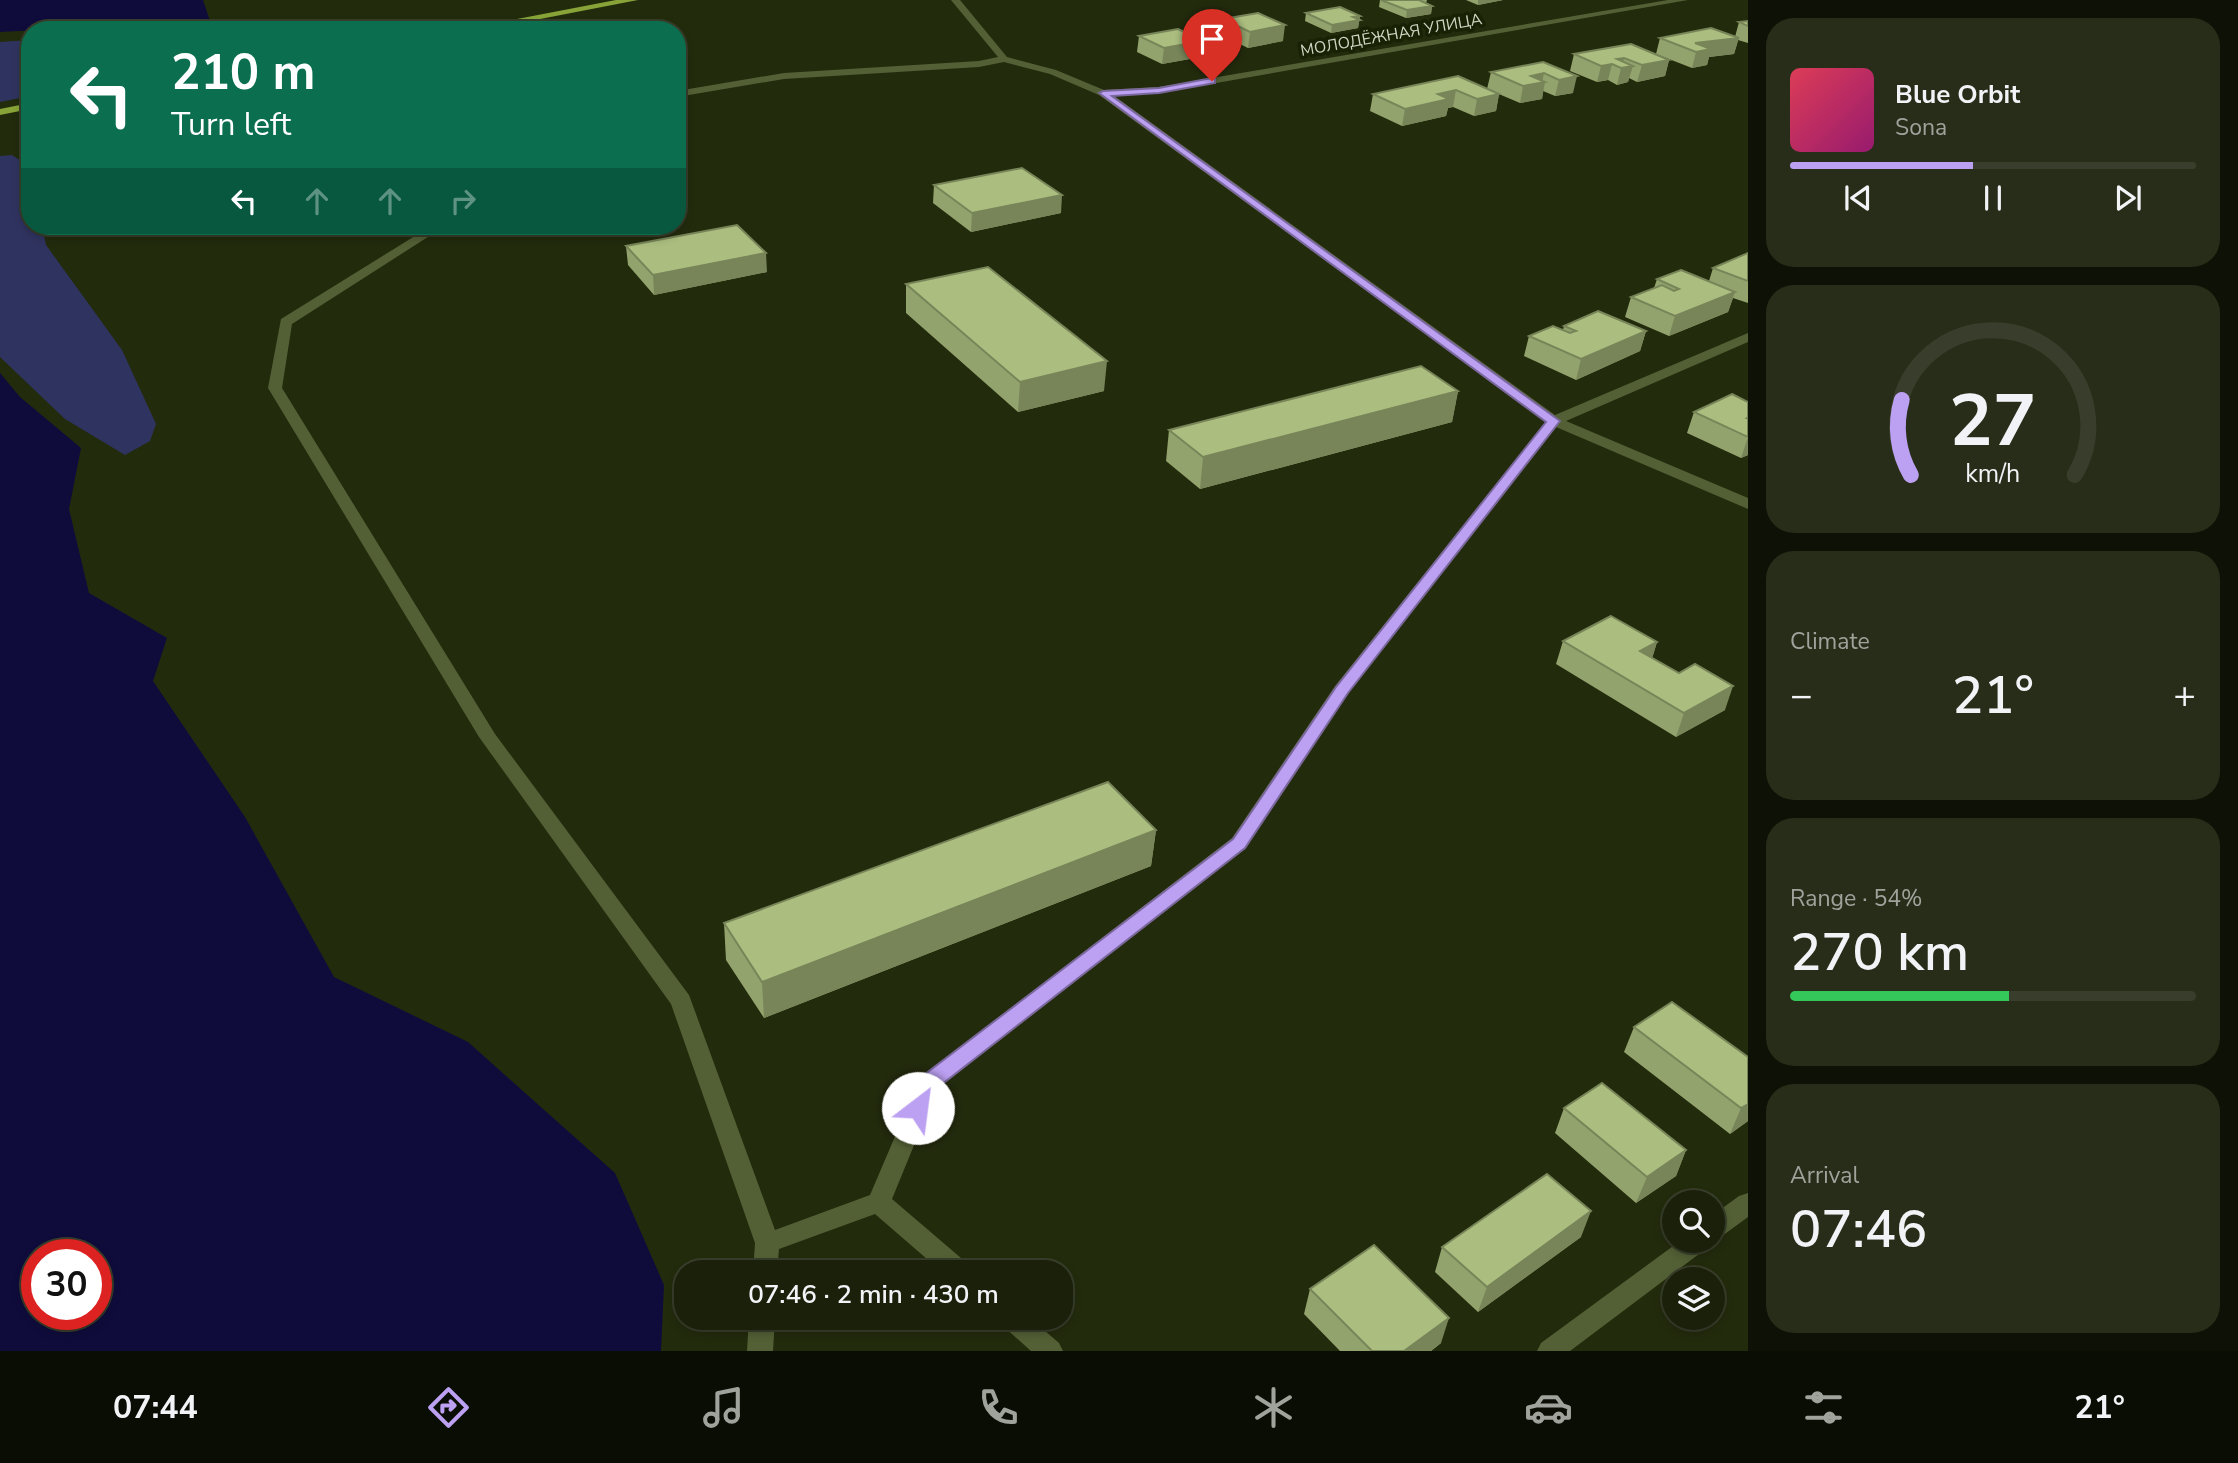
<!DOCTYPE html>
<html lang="en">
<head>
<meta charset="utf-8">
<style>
	:root { --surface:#1a200a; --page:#272d18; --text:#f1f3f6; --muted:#9fa39c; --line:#383e2b; --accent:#bca0f2 }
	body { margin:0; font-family:"Nunito Sans",sans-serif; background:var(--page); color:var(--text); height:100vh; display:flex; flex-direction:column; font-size:26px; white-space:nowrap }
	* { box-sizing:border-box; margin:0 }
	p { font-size:23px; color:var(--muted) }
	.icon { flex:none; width:38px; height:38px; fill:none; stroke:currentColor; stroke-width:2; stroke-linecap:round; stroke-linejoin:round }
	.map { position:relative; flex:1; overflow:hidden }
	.panel { display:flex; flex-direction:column; gap:18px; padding:18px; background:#0e1206; width:490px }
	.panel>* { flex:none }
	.guide { position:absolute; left:21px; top:21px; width:665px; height:214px; border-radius:28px; box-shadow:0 4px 10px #0003,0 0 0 2px var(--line); background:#0b6e4f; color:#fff; overflow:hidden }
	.controls { position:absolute; left:1662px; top:1190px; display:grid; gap:14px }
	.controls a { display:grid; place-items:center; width:63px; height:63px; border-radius:50%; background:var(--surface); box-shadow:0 4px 10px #0003,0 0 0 2px var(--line); font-size:35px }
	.speed { position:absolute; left:21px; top:1239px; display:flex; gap:14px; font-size:35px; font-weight:700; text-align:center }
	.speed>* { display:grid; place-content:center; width:91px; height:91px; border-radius:50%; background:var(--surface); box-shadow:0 4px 10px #0003,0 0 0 2px var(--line); line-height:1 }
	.speed .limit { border:10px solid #d22; background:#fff; color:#111 }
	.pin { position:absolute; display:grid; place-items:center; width:60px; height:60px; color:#fff; margin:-72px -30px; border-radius:50% 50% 50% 0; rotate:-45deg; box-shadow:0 0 7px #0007 }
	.pin .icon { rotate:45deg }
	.me { position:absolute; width:77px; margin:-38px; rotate:30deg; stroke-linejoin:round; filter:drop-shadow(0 0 5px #0008) }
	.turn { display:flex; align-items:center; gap:24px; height:147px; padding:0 35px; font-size:32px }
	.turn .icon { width:91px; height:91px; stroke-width:2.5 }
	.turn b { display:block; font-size:49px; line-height:60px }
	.lanes { display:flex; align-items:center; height:66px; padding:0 35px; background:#0003; justify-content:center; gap:35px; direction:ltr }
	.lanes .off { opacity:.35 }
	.big { font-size:52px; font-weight:600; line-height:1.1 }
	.panel .tile { flex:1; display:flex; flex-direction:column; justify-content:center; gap:10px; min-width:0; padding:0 24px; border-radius:28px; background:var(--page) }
	.panel .dial { align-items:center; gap:0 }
	.dial svg { height:182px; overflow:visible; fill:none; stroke:var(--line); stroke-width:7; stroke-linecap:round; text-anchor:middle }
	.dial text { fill:var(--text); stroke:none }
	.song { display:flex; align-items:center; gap:21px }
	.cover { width:84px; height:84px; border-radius:10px; background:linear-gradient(135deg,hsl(350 70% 55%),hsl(320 70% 35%)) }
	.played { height:7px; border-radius:4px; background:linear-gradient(90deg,var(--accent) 45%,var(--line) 45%) }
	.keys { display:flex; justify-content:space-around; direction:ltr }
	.heat { display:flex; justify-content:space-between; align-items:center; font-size:38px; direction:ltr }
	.charge { height:10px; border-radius:5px; background:linear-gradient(90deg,#34c759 54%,var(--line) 0) }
	.trip { position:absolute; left:674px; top:1260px; width:399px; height:70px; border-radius:28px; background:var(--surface); box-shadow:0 4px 10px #0003,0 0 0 2px var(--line); font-weight:600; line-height:70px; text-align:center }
	.tabs { display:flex; height:112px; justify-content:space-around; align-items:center; background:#0a0d04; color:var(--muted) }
	.tabs .icon { width:49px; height:49px }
	.tabs .current { color:var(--accent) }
	.tabs b { font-size:32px; color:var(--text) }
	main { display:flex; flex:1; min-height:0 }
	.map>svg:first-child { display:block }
	.green { fill:#2f335f }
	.water { fill:#0f0c3c; fill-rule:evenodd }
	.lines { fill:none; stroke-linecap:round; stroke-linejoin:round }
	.minor { fill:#536035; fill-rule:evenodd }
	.trunk { fill:#88a337; fill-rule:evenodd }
	.wall { fill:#93a36d }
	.shaded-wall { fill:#788559 }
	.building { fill:#abbe7f; stroke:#788559; stroke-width:2 }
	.route { fill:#bca0f2; stroke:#7a689d; stroke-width:2 }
	.labels { text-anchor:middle; stroke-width:7; stroke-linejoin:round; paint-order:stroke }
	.far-street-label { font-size:16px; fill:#cfd5c3; stroke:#192104 }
</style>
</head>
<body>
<main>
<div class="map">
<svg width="1748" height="1351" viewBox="0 0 1748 1351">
	<rect width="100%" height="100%" fill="#232b0d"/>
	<!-- green -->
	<g class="green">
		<polygon points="30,40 30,96 0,102 0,42"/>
		<polygon points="12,155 30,167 30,226 42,226 46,245 122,350 156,424 150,441 125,455 65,419 0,357 0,156"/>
	</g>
	<!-- water -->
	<g class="water">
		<polygon points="0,0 203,0 210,21 0,32"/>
		<path d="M0 373 20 397 81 448 69 509 89 593 167 638 153 681 245 817 334 977 468 1042 615 1173 664 1285 661 1351H0ZM37 1255H96V1314H37Z"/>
	</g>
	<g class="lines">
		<!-- minor -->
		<g class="minor">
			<polygon points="951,0 960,0 1007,57 1056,70 1104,90 1159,87 1668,0 1688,0 1159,93 1113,95 1555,415 1748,333 1748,342 1566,421 1748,498 1748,509 1556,427 1348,693 1246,848 937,1089 892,1199 968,1264 971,1272 942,1272 875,1214 779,1249 777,1272 753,1272 755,1243 671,1004 479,737 268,388 281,319 431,226 445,226 292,324 282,388 495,734 689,995 775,1230 870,1195 920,1078 1232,838 1335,686 1546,422 1099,95 1050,74 1004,62 979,67 784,79 677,97 677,91 784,73 979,61 998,57"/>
			<polygon points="1748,1193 1748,1217 1722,1236 1713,1239 1713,1215 1739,1196"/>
			<polygon points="1680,1241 1710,1241 1707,1248 1570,1351 1537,1351 1541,1343"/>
			<polygon points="749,1318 775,1318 773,1351 747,1351"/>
			<polygon points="999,1318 1030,1318 1059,1343 1063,1351 1031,1351 1003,1326"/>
		</g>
		<!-- trunk -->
		<g class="trunk">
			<polygon points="616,0 638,0 483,30 459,30"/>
			<polygon points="30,103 30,109 0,115 0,109"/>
		</g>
	</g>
	<!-- wall -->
	<g class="wall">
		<polygon points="1380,0 1427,0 1426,3 1432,6 1431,14 1406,18 1379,7"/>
		<polygon points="1466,0 1503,0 1478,5"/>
		<polygon points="1306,13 1360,16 1358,28 1331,33 1305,21"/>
		<polygon points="1223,19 1283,41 1248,48 1221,35"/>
		<polygon points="1748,21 1748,43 1738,40 1734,54 1709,57 1707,65 1692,68 1656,54 1660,38 1735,37 1739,22"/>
		<polygon points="1139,36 1201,57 1162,64 1137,52"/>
		<polygon points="1574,54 1669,60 1665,76 1637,82 1629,78 1628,82 1617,85 1608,80 1597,82 1570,71"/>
		<polygon points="1543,62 1573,93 1555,96 1543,91 1542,99 1520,103 1487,89 1491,72"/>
		<polygon points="1458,76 1499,94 1496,111 1474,116 1453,107 1448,108 1446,116 1402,126 1370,111 1373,94"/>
		<polygon points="934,185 1061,213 971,232 933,203"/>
		<polygon points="626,246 767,272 654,295 628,265"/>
		<polygon points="1748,253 1748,303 1733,298 1728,312 1669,336 1625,317 1631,297 1654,288 1657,279 1709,281 1713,268"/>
		<polygon points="906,284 1104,391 1018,412 906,313"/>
		<polygon points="1564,326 1646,331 1640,351 1576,380 1524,356 1529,336 1563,330"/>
		<polygon points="1458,391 1452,422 1200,489 1166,461 1169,430"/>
		<polygon points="1748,402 1748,455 1741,458 1687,433 1694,412"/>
		<polygon points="1563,641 1657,642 1652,658 1679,673 1725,710 1676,737 1556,664"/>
		<polygon points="1156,830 1151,866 764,1018 726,960 724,923"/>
		<polygon points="1634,1027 1748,1057 1748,1121 1730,1134 1624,1052"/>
		<polygon points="1564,1108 1686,1150 1676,1176 1636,1203 1555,1133"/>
		<polygon points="1581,1237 1478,1312 1435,1272 1442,1247"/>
		<polygon points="1310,1289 1441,1343 1431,1351 1340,1351 1304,1314"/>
	</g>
	<!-- shaded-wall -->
	<g class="shaded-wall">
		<polygon points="1478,0 1503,0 1478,5"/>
		<polygon points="1432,6 1431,14 1406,18 1407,10"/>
		<polygon points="1360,16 1358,28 1331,33 1332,25 1353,17"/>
		<polygon points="1285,25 1283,41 1248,48 1250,32"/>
		<polygon points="1739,38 1734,54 1709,57 1707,65 1692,68 1696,52 1695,43"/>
		<polygon points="1203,41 1201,57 1162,64 1164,48"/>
		<polygon points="1624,58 1622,68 1633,66 1628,82 1617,85 1621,68 1617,59"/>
		<polygon points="1669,60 1665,76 1637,82 1642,65"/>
		<polygon points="1612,64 1608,80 1597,82 1601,66"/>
		<polygon points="1544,73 1542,83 1545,82 1542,99 1520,103 1523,86 1531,76"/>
		<polygon points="1577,76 1573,93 1555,96 1559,80"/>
		<polygon points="1456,90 1453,107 1448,108 1446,116 1402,126 1405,109 1438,94"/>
		<polygon points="1499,94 1496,111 1474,116 1477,99"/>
		<polygon points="1062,195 1061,213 971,232 972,213"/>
		<polygon points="766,253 767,272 654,295 653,275"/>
		<polygon points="1735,292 1728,312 1669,336 1675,316"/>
		<polygon points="1646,331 1640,351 1576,380 1581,359"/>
		<polygon points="1107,361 1104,391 1018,412 1020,382"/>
		<polygon points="1458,391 1452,422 1200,489 1203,457"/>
		<polygon points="1748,437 1748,455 1741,458"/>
		<polygon points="1657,642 1650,666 1640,651"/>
		<polygon points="1733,686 1725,710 1676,737 1684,713"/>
		<polygon points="1156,830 1151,866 764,1018 762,982"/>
		<polygon points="1748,1104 1748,1121 1730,1134 1741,1108"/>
		<polygon points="1686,1150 1676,1176 1636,1203 1647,1177"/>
		<polygon points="1591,1211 1581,1237 1478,1312 1487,1287"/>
		<polygon points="1449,1318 1441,1343 1431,1351 1404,1351"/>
	</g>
	<!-- building -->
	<g class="building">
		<polygon points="1381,0 1420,0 1419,0 1432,6 1407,10"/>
		<polygon points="1340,7 1360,16 1353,17 1360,20 1332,25 1306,13"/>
		<polygon points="1258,13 1285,25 1250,32 1223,19"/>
		<polygon points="1748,21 1748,26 1739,22"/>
		<polygon points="1711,28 1739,38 1695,43 1711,49 1696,52 1660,38"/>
		<polygon points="1178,29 1203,41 1164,48 1139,36"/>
		<polygon points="1631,44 1669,60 1642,65 1624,58 1617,59 1633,66 1621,68 1612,64 1601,66 1574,54"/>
		<polygon points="1543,62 1577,76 1559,80 1544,73 1531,76 1545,82 1523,86 1491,72"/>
		<polygon points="1458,76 1499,94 1477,99 1456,90 1438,94 1449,99 1405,109 1373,94"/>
		<polygon points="1022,168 1062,195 972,213 934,185"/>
		<polygon points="737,225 766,253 653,275 626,246"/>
		<polygon points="1748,253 1748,281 1713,268"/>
		<polygon points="988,267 1107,361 1020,382 906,284"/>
		<polygon points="1681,270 1735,292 1675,316 1631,297 1662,285 1674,291 1679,289 1657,279"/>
		<polygon points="1598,311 1646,331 1581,359 1529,336 1553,326 1570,333 1576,331 1564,326"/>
		<polygon points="1421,366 1458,391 1203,457 1169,430"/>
		<polygon points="1732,394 1748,402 1748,417 1747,418 1748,418 1748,437 1694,412"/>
		<polygon points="1611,616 1657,642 1640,651 1679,673 1695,664 1733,686 1684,713 1563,641"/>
		<polygon points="1108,782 1156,830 762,982 724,923"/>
		<polygon points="1672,1002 1748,1057 1748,1104 1741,1108 1634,1027"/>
		<polygon points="1602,1083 1686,1150 1647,1177 1564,1108"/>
		<polygon points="1547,1174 1591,1211 1487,1287 1442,1247"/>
		<polygon points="1374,1245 1449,1318 1404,1351 1372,1351 1310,1289"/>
	</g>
	<!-- route -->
	<polygon class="route" points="1212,78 1215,79 1215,83 1159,93 1112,96 1560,421 1348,693 1245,848 936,1089 925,1114 918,1116 910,1114 907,1108 920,1078 1233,839 1336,687 1546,422 1099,93 1103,91 1159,88"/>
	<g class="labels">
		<!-- far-street labels -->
		<g class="far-street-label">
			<text transform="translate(1391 34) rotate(-10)" y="6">МОЛОДЁЖНАЯ УЛИЦА</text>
		</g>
	</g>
</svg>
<div class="controls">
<a><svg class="icon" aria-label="search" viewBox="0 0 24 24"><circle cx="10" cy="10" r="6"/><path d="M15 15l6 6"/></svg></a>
<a><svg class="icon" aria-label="layers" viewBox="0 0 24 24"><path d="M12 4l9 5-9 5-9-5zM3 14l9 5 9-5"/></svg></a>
</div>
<div class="speed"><div class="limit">30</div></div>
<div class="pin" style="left:1212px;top:81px;background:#d93025"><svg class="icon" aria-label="arrive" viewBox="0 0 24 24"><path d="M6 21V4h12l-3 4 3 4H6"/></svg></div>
<svg class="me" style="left:918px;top:1108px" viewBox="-20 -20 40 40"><circle r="19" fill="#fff"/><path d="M0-13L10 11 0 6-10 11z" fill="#bca0f2"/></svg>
<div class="trip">07:46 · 2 min · 430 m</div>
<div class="guide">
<div class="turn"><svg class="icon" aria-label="left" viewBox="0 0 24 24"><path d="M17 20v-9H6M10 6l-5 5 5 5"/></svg><div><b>210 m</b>Turn left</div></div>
<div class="lanes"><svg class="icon" aria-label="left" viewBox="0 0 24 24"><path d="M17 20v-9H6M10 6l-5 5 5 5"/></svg><svg class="icon off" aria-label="ahead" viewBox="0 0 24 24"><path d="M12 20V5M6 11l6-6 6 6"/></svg><svg class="icon off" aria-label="ahead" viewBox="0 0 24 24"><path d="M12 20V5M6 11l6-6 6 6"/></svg><svg class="icon off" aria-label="right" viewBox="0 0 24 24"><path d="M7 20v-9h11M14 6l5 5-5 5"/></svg></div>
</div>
</div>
<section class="panel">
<div class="tile">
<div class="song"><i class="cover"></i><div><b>Blue Orbit</b><p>Sona</p></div></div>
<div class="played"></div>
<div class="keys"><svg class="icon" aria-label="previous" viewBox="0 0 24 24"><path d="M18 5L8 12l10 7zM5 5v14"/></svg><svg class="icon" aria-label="pause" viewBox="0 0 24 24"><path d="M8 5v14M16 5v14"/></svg><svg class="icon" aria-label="next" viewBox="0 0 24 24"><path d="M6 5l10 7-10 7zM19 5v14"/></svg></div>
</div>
<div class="tile dial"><svg viewBox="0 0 100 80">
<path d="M14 69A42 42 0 1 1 86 69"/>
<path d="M14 69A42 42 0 0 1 10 36" stroke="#bca0f2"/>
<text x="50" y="56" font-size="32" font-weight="700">27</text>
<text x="50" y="72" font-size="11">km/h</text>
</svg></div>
<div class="tile"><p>Climate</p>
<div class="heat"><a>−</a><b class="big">21°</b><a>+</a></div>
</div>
<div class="tile"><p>Range · 54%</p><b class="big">270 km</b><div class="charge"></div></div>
<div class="tile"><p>Arrival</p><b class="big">07:46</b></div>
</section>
</main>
<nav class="tabs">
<b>07:44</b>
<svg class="icon current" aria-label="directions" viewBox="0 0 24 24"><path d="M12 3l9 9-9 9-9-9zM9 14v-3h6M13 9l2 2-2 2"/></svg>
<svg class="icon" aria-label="music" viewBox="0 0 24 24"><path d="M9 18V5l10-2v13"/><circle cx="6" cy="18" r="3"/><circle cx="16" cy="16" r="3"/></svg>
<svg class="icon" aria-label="phone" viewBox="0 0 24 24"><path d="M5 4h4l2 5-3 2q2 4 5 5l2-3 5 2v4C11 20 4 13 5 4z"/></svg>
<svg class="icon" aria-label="climate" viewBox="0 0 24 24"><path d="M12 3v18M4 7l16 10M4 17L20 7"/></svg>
<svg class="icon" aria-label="car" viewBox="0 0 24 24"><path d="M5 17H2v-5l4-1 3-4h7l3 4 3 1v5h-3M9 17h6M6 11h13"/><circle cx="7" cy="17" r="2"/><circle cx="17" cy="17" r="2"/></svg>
<svg class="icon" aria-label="filters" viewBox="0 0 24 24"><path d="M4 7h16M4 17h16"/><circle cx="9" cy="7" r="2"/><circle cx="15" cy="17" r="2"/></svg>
<b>21°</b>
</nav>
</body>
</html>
